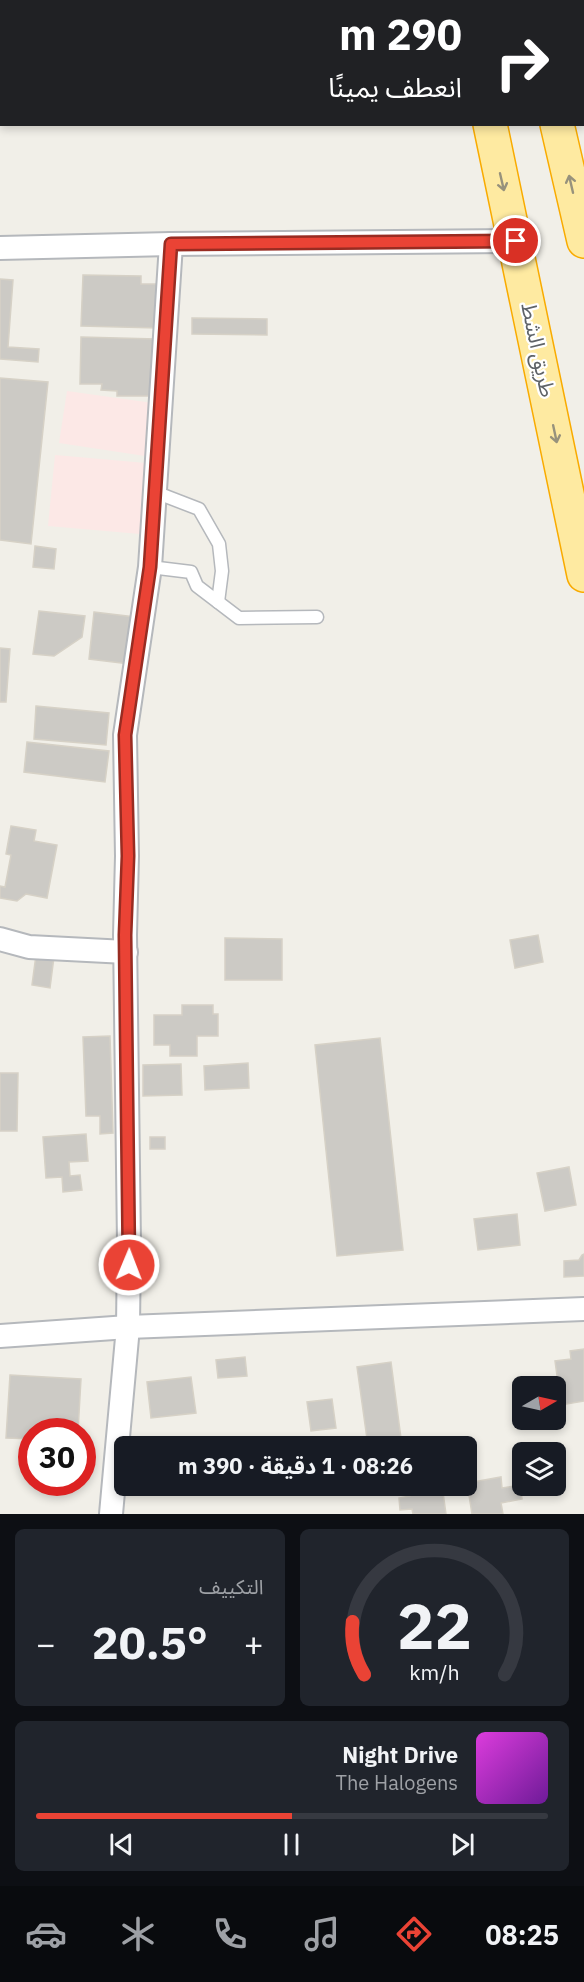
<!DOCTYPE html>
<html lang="ar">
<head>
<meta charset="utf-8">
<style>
	:root { --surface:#171b24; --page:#20242c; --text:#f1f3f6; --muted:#9ea1a6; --line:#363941; --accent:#ea4335 }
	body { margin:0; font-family:"IBM Plex Sans","Noto Sans Arabic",sans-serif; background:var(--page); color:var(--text); direction:rtl; height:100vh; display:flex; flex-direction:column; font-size:22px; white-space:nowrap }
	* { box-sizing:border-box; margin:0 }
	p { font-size:20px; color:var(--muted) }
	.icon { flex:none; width:33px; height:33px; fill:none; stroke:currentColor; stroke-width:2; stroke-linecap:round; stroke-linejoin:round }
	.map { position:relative; height:1514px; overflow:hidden; direction:ltr }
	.drawer { display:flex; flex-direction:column; gap:15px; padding:15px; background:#0d0f14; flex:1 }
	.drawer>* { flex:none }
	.top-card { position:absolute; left:0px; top:0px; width:585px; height:126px; box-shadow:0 3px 9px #0003; direction:rtl; background:#202124; color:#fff; overflow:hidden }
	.needle { width:39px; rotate:81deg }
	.fabs { position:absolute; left:512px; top:1376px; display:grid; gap:12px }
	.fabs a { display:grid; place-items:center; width:54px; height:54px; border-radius:9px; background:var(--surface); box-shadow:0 3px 9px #0003; font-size:30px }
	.speed { position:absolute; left:18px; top:1418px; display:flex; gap:12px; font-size:30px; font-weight:700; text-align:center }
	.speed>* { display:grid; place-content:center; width:78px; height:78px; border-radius:50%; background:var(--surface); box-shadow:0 3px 9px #0003; line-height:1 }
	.speed .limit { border:9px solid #d22; background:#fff; color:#111 }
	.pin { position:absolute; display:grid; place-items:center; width:51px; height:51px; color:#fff; margin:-26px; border:3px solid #fff; border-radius:50%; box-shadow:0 2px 6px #0007 }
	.me { position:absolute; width:66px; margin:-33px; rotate:1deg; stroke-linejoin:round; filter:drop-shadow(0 0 4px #0008) }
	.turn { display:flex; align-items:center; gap:21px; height:126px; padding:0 24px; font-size:27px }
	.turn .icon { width:78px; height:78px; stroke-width:2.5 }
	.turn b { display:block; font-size:42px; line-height:51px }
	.big { font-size:45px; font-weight:700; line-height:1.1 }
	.drawer .widget { flex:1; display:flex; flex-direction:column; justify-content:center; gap:9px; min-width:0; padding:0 21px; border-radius:9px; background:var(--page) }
	.drawer .dial { align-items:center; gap:0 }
	.dial svg { height:156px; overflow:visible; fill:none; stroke:var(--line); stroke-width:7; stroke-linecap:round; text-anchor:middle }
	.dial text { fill:var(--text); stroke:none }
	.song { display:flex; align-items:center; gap:18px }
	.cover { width:72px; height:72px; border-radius:9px; background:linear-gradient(135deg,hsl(300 70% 55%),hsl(280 70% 35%)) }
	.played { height:6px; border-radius:3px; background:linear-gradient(90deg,var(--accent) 50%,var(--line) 50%) }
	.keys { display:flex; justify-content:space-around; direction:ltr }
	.heat { display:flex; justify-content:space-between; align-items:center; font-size:33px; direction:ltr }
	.drawer .tiles { flex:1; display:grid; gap:15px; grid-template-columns:1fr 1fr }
	.widget:last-child { grid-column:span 2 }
	.trip { position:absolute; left:114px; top:1436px; width:363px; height:60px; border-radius:9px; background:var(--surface); box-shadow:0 3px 9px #0003; font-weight:700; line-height:60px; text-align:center; direction:rtl }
	.tab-bar { display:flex; height:96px; justify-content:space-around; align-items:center; background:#090b0e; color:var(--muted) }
	.tab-bar .icon { width:42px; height:42px }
	.tab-bar .selected { color:var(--accent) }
	.tab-bar b { font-size:27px; color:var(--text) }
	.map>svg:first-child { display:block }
	.medical { fill:#fce8e6 }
	.building { fill:#cccac5; stroke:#d6d1c6; stroke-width:1.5 }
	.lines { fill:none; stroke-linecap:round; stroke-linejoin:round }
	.service-casing { stroke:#b5b8bc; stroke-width:15 }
	.minor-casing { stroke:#b5b8bc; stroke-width:26 }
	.trunk-casing { stroke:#f9ab00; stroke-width:36 }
	.service { stroke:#fff; stroke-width:12 }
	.minor { stroke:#fff; stroke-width:22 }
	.trunk { stroke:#feeaa1; stroke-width:33 }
	.oneway { stroke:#97927c }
	.route-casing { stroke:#982c22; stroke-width:15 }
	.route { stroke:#ea4335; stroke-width:10 }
	.labels { text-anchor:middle; stroke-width:4.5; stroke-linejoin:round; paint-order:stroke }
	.street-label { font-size:21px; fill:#5f6368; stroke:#fff }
</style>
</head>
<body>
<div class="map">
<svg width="584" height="1514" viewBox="0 0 584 1514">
	<rect width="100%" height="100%" fill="#f1efe8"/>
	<!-- medical -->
	<g class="medical">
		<polygon points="67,391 153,403 145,456 59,443"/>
		<polygon points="55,455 146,463 140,534 48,526"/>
	</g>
	<!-- building -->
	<g class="building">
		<polygon points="83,275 141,276 141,284 158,284 157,328 81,326"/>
		<polygon points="0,279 13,280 8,347 39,349 38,362 0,359"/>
		<polygon points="192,318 267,319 267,335 192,334"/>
		<polygon points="81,337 156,339 155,396 117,396 117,391 101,390 102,384 80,384"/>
		<polygon points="0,378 48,382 31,544 0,540"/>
		<polygon points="35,546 56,549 54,569 33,567"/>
		<polygon points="39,611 85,616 82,637 54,656 33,654"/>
		<polygon points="94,612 135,617 129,664 89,659"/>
		<polygon points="0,648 10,649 6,702 0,702"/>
		<polygon points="36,706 109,713 106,745 34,739"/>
		<polygon points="27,742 109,751 105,782 24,772"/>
		<polygon points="11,826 36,830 34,841 57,845 47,898 26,894 17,901 0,898 0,886 5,887 11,855 6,854"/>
		<polygon points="538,935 543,962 515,968 510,940"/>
		<polygon points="225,938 282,939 282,980 225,980"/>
		<polygon points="36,955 54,957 50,988 32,985"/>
		<polygon points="182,1005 213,1005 213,1014 218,1014 218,1036 197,1036 197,1056 170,1056 170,1045 154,1045 154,1015 182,1015"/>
		<polygon points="110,1036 113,1133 100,1134 100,1116 86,1116 83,1037"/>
		<polygon points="380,1038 403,1250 337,1256 315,1045"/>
		<polygon points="248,1063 249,1088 205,1090 204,1066"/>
		<polygon points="181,1064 182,1095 143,1096 143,1065"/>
		<polygon points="0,1073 18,1073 17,1131 0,1131"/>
		<polygon points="86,1134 88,1161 69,1162 70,1176 80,1175 82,1190 63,1192 62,1177 46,1178 43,1137"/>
		<rect x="150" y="1137" width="15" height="12"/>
		<polygon points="569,1167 576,1205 545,1211 537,1173"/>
		<polygon points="517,1214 520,1245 478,1250 474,1219"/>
		<polygon points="584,1254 584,1276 564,1277 564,1261 579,1260 582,1255"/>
		<polygon points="584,1349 584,1401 561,1405 555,1361 571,1359 570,1351"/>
		<polygon points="245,1357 247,1376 218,1378 216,1360"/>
		<polygon points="391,1362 402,1446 368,1446 357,1367"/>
		<polygon points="10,1375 81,1379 78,1431 32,1431 32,1439 6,1438"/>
		<polygon points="191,1377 196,1413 151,1418 147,1382"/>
		<polygon points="332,1399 336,1428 311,1431 307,1402"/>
		<polygon points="501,1477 502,1488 520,1485 522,1499 501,1503 503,1514 472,1514 467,1483"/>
		<polygon points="155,1485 194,1485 195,1489 155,1494"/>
		<polygon points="442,1485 446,1514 413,1514 412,1509 400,1510 399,1498 410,1496 409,1489"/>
	</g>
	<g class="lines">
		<!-- service casing -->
		<g class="service-casing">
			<g id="service">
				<polyline points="155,492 199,509 219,544 222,571 218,602"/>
				<polyline points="150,567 191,572 197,586 239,618 317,617"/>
			</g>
		</g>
		<!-- minor casing -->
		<g class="minor-casing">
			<g id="minor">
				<polyline points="405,0 408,2"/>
				<polyline points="280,2 290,0"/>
				<polyline points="0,43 2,43"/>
				<polyline points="0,248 171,244 516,241"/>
				<polyline points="0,939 29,947 126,952"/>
				<polyline points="0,1336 128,1327 584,1309"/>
				<polyline points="111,1514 128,1327 129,1244 125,935 127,856 125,735 150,567 171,244"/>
			</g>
		</g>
		<!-- trunk casing -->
		<g class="trunk-casing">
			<g id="trunk">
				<polyline points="461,0 462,2"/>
				<polyline points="529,0 529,2"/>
				<polyline points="490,124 584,575"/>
				<polyline points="557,124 584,241"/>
			</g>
		</g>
		<!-- service -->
		<use href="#service" class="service"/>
		<!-- minor -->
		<use href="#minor" class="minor"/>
		<!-- trunk -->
		<use href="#trunk" class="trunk"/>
	</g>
	<!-- one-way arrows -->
	<defs><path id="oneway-shaft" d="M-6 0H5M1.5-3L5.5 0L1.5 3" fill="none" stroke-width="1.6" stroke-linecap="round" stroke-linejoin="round" transform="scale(1.5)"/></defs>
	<g class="oneway">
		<use href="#oneway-shaft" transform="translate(502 182) rotate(77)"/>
		<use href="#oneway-shaft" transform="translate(571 184) rotate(-103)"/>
		<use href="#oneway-shaft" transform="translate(555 434) rotate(78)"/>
	</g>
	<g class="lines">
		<!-- route casing -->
		<g class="route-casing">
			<polyline id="route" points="129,1265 125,935 128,856 125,735 150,567 171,244 516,241"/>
		</g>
		<!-- route -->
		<use href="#route" class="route"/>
	</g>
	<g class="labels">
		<!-- street labels -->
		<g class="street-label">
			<text transform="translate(538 350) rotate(78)" y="7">طريق الشط</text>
		</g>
	</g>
</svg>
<div class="fabs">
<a><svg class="needle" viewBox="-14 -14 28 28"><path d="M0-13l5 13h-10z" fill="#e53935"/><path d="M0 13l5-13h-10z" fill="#9ea1a6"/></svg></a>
<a><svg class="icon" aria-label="layers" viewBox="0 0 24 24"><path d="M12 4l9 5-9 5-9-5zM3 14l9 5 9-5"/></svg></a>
</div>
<div class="speed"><div class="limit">30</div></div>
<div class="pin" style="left:516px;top:241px;background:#d93025"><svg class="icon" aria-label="arrive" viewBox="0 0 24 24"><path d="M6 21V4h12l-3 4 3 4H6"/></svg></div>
<svg class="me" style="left:129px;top:1265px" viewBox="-20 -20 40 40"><circle r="17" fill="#ea4335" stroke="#fff" stroke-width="3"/><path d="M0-11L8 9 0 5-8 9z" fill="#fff"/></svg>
<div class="trip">08:26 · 1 دقيقة · 390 m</div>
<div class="top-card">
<div class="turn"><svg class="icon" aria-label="right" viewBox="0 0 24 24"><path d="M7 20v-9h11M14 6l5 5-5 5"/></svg><div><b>290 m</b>انعطف يمينًا</div></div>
</div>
</div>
<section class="drawer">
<div class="tiles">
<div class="widget dial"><svg viewBox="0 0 100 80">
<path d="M14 69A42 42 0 1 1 86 69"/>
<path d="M14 69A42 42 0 0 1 8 42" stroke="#ea4335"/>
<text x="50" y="56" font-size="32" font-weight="700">22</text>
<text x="50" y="72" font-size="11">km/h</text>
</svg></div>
<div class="widget"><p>التكييف</p>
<div class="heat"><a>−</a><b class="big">20.5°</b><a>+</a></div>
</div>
<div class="widget">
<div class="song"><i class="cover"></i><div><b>Night Drive</b><p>The Halogens</p></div></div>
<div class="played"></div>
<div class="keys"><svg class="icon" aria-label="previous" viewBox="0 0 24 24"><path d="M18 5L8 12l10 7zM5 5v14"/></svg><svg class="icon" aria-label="pause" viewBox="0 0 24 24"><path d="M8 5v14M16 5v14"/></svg><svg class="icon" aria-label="next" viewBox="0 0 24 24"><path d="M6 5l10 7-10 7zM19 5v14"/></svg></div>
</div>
</div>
</section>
<nav class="tab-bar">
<b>08:25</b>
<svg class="icon selected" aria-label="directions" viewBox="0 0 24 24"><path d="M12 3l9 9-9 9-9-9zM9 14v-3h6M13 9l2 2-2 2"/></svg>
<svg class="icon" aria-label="music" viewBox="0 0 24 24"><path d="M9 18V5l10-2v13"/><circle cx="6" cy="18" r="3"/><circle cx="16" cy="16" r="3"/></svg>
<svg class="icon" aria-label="phone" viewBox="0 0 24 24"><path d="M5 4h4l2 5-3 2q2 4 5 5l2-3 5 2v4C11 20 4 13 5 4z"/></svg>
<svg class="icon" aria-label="climate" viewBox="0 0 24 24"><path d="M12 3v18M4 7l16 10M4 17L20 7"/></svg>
<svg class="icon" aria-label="car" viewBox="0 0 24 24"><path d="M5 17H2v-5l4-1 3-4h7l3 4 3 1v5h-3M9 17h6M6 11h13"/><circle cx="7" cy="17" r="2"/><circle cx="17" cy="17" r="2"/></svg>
</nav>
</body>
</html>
